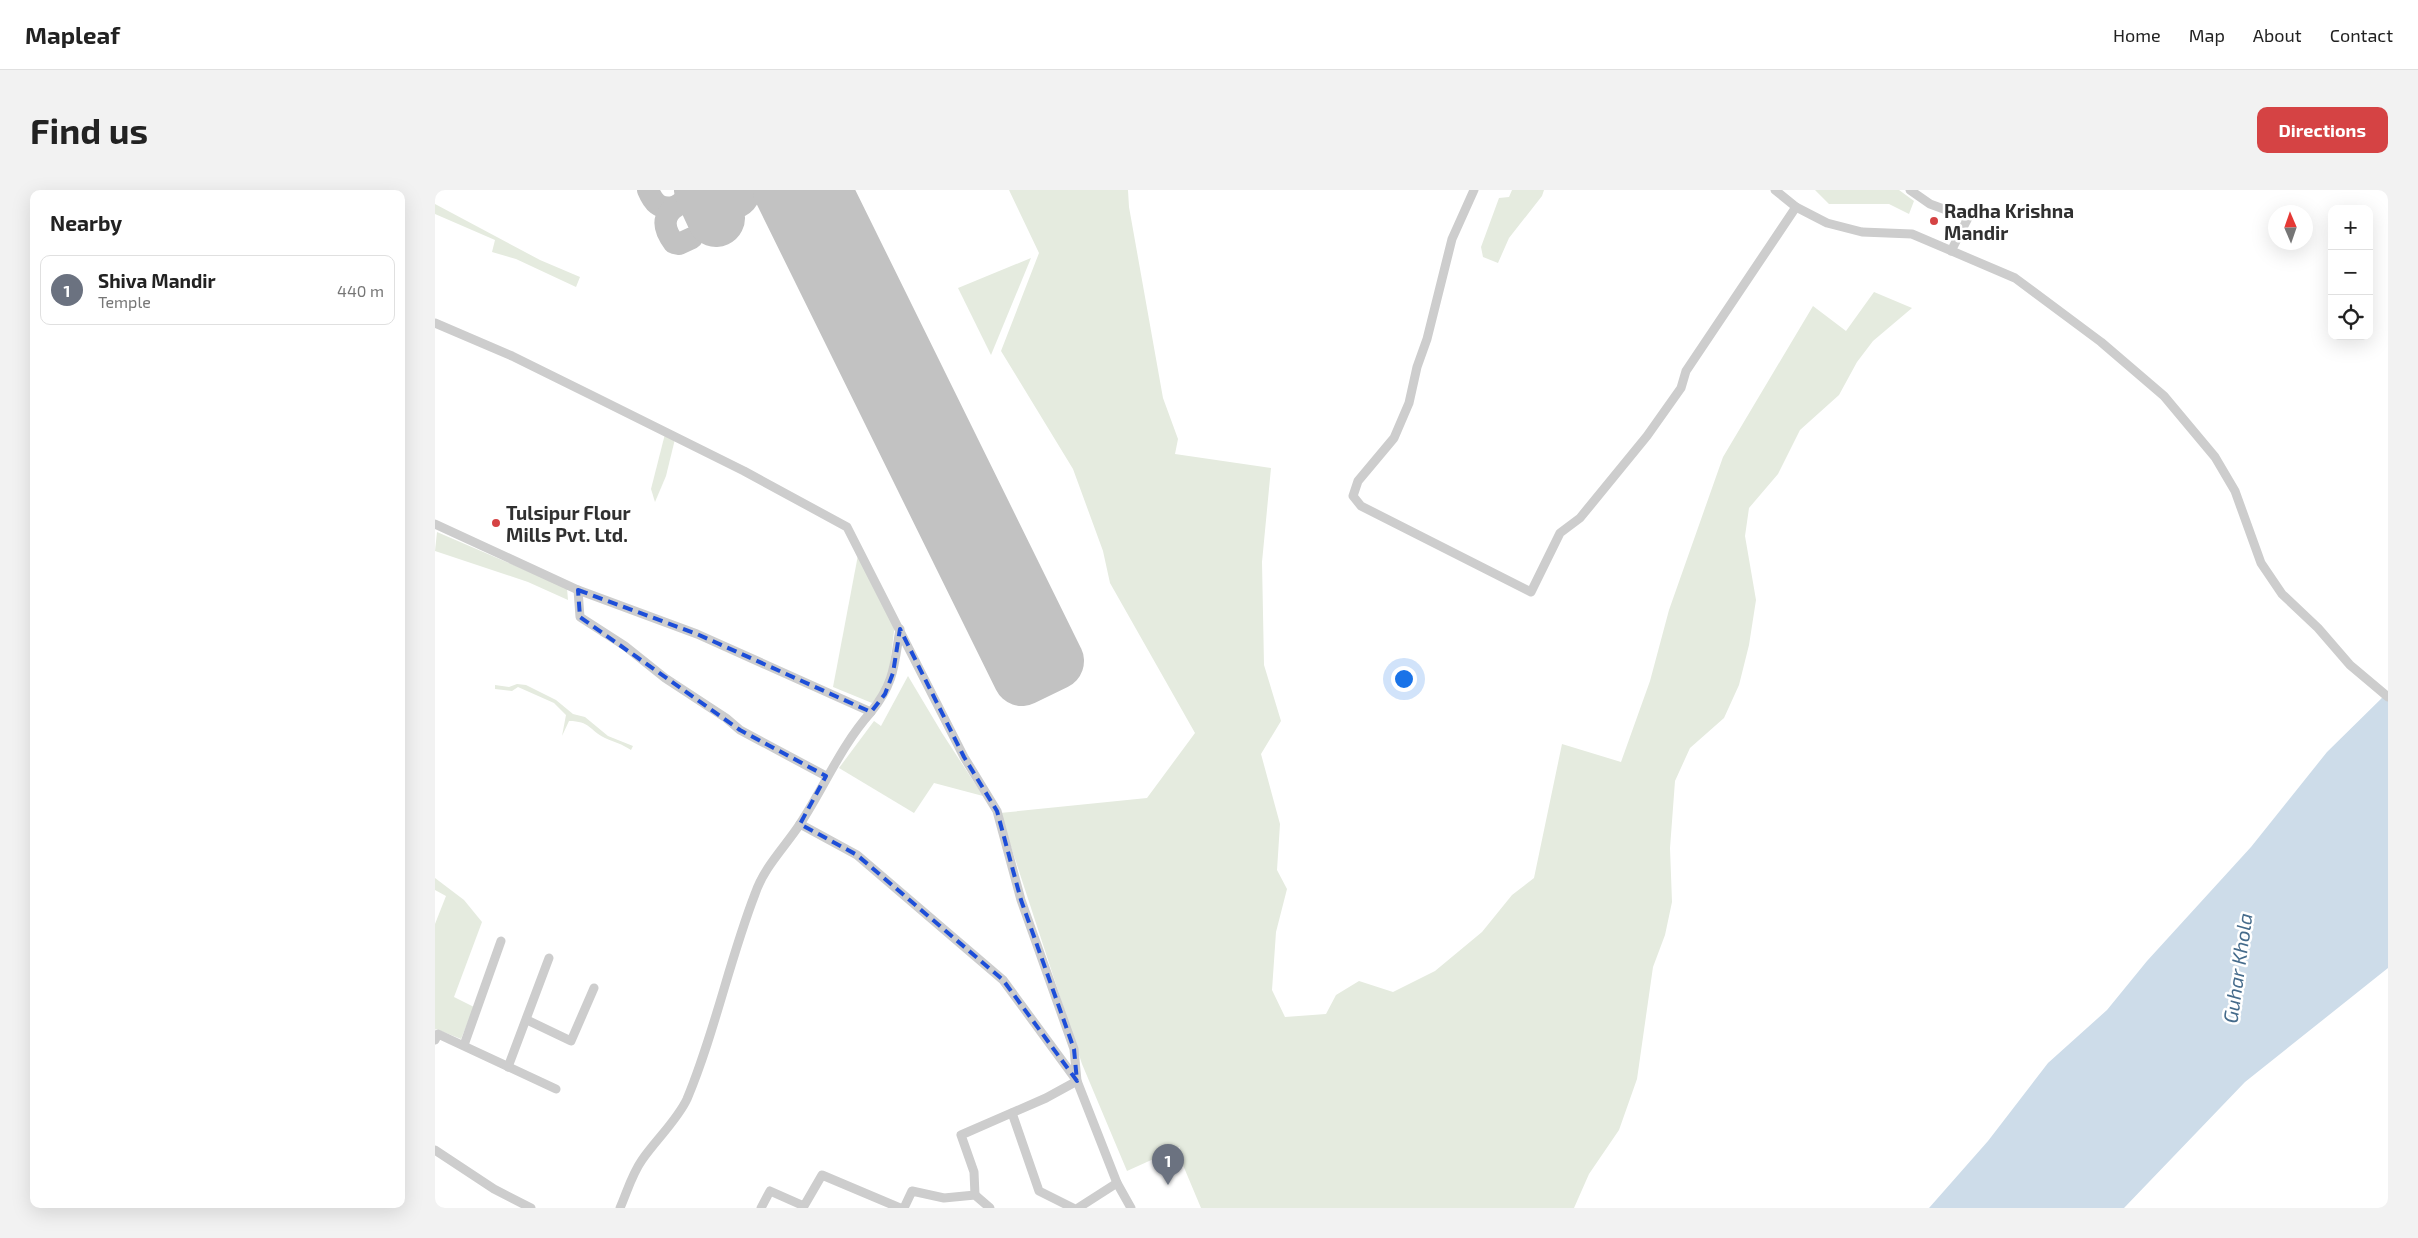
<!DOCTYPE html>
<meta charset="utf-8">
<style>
:root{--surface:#fff;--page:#f2f2f2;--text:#222;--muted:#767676;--line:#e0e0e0;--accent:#d54344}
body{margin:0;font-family:"Exo 2",sans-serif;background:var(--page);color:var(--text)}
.controls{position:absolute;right:15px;top:15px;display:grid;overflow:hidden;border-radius:10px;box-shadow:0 5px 20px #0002}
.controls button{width:45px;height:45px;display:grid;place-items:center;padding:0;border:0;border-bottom:1px solid var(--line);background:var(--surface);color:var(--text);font:25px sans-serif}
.compass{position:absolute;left:1833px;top:15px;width:45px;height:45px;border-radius:50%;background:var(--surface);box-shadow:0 5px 20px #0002;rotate:358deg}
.you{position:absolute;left:968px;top:488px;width:18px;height:18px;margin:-12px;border:4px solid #fff;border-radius:50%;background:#1a73e8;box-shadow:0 0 0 8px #1a73e833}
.badge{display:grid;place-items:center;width:32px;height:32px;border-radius:50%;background:var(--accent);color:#fff;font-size:16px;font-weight:700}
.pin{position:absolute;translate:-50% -41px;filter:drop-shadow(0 1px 2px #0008)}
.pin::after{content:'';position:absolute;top:26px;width:18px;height:15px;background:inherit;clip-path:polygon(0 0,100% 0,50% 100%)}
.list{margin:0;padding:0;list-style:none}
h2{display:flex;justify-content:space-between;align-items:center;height:65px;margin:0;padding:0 20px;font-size:21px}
h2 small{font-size:16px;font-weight:400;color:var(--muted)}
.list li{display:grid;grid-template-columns:32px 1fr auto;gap:15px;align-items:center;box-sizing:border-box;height:70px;margin:0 10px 10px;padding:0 10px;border:1px solid var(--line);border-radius:10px}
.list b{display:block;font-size:19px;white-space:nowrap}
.list p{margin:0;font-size:16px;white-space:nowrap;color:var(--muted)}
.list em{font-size:16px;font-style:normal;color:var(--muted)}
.icon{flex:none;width:28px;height:28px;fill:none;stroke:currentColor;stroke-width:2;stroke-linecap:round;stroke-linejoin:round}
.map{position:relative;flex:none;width:1953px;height:1018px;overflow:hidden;border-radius:10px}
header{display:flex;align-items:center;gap:30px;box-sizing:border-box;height:70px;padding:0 25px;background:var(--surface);border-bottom:1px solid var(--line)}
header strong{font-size:24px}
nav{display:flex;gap:28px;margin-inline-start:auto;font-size:18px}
.intro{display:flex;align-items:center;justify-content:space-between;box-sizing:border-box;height:120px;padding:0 30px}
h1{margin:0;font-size:35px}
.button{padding:12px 22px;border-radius:10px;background:var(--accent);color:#fff;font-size:18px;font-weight:700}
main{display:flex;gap:30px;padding:0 30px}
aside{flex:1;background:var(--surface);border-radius:10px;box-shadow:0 5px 20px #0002}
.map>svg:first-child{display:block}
.green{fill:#e5ebdf}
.water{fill:#cddce9}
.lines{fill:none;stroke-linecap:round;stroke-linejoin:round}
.taxiway{stroke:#c2c2c2;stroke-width:22}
.runway{stroke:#c2c2c2;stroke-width:58}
.minor{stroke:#cdcdcd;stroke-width:9}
.marked{fill:none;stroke:#1d4ed8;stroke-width:4;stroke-dasharray:10 6;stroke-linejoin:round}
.poi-dot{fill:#d54344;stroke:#fff;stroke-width:2}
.labels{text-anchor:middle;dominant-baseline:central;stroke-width:5;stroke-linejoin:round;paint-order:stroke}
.poi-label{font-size:19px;font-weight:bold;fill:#303030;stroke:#fff;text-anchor:start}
.water-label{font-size:20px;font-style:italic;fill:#456b8b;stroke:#fff}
</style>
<header>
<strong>Mapleaf</strong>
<nav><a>Home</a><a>Map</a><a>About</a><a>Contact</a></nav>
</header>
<div class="intro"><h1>Find us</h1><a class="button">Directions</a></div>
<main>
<aside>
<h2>Nearby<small></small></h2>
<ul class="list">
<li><span class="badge" style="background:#6b7280">1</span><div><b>Shiva Mandir</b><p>Temple</p></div><em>440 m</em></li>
</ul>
</aside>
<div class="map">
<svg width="1953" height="1018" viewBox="0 0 1953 1018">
<rect width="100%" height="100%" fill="#fff"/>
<g class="green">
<path d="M574,0H693L694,17L728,208L743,249L740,264L836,278L827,372L829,475L846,531L826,564L845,634L842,680L852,699L841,742L837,800L850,827L891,824L901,805L924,791L958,802L1000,781L1047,742L1077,705L1099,688L1127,554L1186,572L1215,491L1234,420L1288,267L1378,116L1411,141L1439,102L1477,118L1438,151L1422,172L1404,205L1365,240L1343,284L1314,318L1310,346L1321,410L1314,455L1304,495L1289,528L1255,558L1240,591L1235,658L1237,712L1230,745L1218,777L1202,889L1184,940L1154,984L1139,1018H766L745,968V957L692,981L647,874L565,623L712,608L760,543L675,393L668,361L638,279L566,161L604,63Z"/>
<path d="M1077,0H1109L1107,6L1074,48L1063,73L1048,67L1046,57L1064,8L1074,7Z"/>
<path d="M1380,0H1464L1479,11L1474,24L1454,14H1394Z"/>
<path d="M0,14L105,70L145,87L141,97L81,69L57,62L60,50L0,24Z"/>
<path d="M596,68L556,165L523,98Z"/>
<path d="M230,244L240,249L231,286L220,312L216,299Z"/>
<path d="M2,342L132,398L133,410L93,392L0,361Z"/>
<path d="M423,365L460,433L454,483L446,503L437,513L398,497Z"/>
<path d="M473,486L507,543L548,606L499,593L479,623L404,578L439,531L446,536Z"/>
<path d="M82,494L91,495L121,510L138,524L150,527L173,546L198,556L196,560C187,554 179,552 170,548C154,540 155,531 134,531L127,546L131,525L119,513L83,497L77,501L60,499V495L74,497Z"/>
<path d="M0,688L29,710L47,732L19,807L39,817L26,849L1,839L0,840V734L11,706L0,700Z"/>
</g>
<path class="water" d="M1953,502V778L1810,892L1689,1018H1494L1553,951L1613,873L1672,820L1712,771L1816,657L1892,562Z"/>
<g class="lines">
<g class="taxiway">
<path d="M213,0C218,12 224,20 239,17"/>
<path d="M367,0L390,45"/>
<path d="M257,48L244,54L239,53C214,20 250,12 273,0"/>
</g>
<g class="runway">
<path d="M268,0L281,28C278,13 285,6 297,0"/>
<path d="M347,0L587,487L620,471L388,0"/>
</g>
<g class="minor">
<path d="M1039,0L1017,49L992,149L982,177L974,213L959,248L923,291L918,306L926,316L1096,402L1125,343L1145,328L1212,246L1246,198L1251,181L1361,17"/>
<path d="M1340,0L1361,17L1392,33L1427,42L1477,44L1580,88L1666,152L1729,206L1780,267L1800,301L1826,373L1847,404L1883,438L1915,475L1953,507"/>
<path d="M1475,0L1495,14L1533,28L1516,61"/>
<path d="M0,133L77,166L154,204L309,281L412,337L529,567L562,621L586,710L639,859L642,891L682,993L696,1018"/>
<path d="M0,334L143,400L262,444L436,522C405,557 390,596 365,634C350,657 329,677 320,704C294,771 280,842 252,909C243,929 220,951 207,970C197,984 192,1002 185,1018"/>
<path d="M143,400L145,427L190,456L230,488L291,528L305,540L391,586"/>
<path d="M436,522C460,492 459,475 465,439"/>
<path d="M365,634L422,665L568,790L642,891L611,908L526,945L539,982L540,1005"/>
<path d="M92,830L136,851L159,798"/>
<path d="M0,850L3,844L121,899"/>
<path d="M29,855L66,751"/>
<path d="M73,877L114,768"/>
<path d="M577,923L604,1001L638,1018"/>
<path d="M0,960L59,999L96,1018"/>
<path d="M326,1018L335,1001L369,1016L387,985L465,1018"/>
<path d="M469,1018L477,1001L509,1008L540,1005L555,1018"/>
<path d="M643,1018L682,993"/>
</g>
</g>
<path class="marked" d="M143,400L262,444L436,522L450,504L458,483L465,439L529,567L562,621L586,710L639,859L642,891L568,790L422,665L365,634L391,586L305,540L145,427Z"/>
<g class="poi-dot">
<circle cx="1499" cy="31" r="5"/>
<circle cx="61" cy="333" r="5"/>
</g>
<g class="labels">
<g class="poi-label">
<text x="1509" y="20">Radha Krishna<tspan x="1509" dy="22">Mandir</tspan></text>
<text x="71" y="322">Tulsipur Flour<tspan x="71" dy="22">Mills Pvt. Ltd.</tspan></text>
</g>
<g class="water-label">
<text transform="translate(1802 778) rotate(-82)">Guhar Khola</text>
</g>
</g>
</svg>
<div class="controls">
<button>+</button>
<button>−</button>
<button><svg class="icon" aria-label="locate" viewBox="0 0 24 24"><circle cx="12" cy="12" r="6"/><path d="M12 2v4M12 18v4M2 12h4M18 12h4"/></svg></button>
</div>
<svg class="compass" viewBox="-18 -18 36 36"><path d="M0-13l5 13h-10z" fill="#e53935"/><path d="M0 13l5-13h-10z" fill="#767676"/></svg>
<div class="you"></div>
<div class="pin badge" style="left:733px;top:995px;background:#6b7280">1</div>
</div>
</main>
